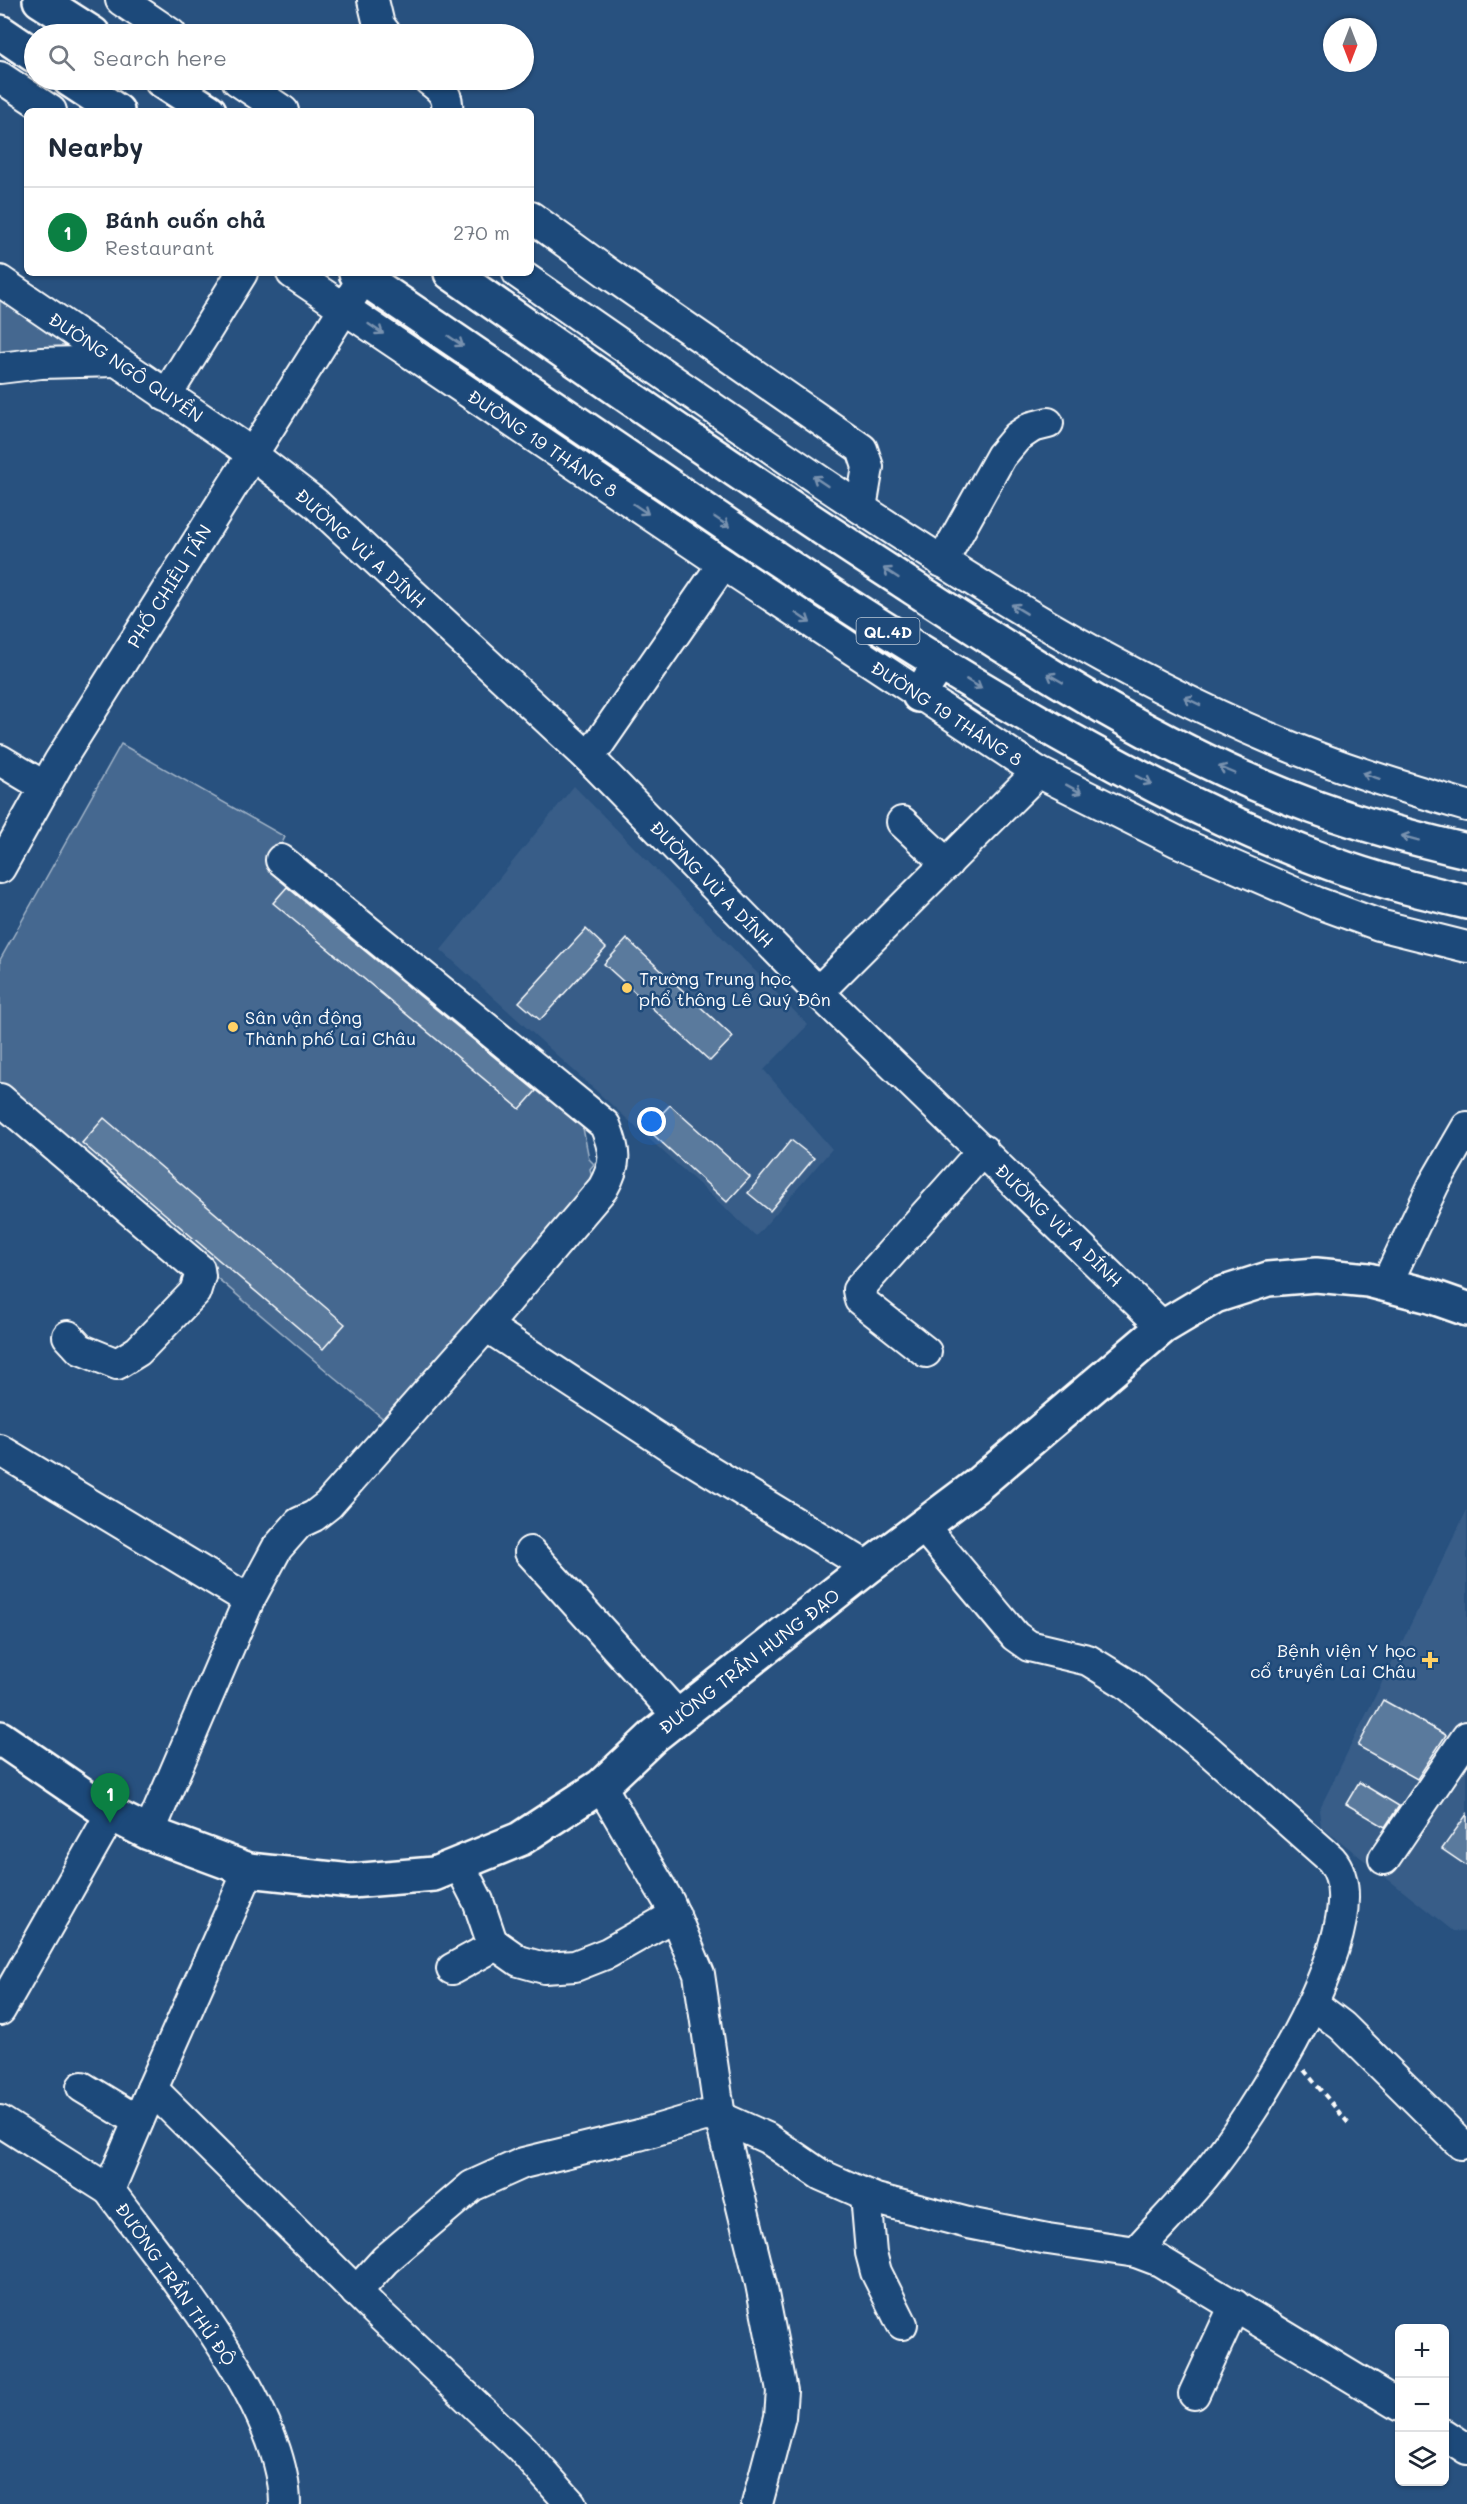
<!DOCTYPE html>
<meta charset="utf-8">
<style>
:root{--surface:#fff;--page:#f6f6f7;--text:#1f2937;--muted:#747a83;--line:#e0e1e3;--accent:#0b8043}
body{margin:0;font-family:Mali,sans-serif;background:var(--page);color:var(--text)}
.controls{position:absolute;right:18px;bottom:18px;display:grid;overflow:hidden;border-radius:9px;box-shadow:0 2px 4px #0004}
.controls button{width:54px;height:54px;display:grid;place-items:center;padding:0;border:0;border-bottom:2px solid var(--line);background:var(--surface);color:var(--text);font:30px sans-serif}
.compass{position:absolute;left:1323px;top:18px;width:54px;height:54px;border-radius:50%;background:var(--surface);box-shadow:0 2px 4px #0004;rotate:180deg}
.you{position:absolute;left:652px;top:1122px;width:21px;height:21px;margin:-15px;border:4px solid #fff;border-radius:50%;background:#1a73e8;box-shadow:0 0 0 9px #1a73e833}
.badge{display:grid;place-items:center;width:39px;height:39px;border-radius:50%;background:var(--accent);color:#fff;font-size:20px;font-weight:700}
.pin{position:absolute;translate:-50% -50px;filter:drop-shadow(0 2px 3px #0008)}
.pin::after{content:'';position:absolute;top:32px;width:21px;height:18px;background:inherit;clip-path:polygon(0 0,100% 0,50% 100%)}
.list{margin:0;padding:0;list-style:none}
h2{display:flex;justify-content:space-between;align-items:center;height:78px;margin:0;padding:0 24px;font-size:26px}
h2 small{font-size:20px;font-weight:400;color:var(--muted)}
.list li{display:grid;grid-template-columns:39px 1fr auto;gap:18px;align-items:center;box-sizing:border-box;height:90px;padding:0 24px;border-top:2px solid var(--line)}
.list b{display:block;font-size:22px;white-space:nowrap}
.list p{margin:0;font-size:20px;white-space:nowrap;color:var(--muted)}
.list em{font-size:20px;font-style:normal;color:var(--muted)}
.icon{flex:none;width:33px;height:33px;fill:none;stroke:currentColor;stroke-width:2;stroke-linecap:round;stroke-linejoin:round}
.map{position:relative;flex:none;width:1467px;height:2504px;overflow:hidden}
.search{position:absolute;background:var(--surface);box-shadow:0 2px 4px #0004;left:24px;top:24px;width:510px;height:66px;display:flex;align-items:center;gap:15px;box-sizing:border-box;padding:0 21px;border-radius:33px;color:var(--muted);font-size:22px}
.panel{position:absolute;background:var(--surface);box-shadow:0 2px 4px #0004;left:24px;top:108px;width:510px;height:168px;border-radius:9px}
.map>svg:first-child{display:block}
.built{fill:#375d88}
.green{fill:#446890;stroke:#a2b4c8;stroke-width:1.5}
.building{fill:#5a7a9d;stroke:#fff;stroke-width:1.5}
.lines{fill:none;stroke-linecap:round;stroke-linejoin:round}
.minor-casing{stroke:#fff;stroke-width:34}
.major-casing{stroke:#fff;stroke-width:38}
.highway-casing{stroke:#fff;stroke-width:38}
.path{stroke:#fff;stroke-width:4;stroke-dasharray:6 4.5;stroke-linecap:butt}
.minor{stroke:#1f4a7a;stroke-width:30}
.major{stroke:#1f4a7a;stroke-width:33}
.highway{stroke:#1f4a7a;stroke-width:33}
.oneway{stroke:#7992af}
.poi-dot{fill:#ffd166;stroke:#1f4a7a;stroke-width:2}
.labels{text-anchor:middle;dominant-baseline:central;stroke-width:5;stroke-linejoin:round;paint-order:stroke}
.shield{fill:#1f4a7a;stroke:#bcc9d7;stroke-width:1.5}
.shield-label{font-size:16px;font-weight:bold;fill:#fff}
.street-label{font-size:18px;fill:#fff;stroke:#1f4a7a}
.poi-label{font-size:18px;fill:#fff;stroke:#1f4a7a;text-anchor:start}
</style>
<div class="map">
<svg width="1467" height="2504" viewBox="0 0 1467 2504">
<rect width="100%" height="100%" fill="#28517f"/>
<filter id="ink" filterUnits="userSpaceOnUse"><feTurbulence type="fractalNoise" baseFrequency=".0167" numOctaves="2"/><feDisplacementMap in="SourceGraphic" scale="12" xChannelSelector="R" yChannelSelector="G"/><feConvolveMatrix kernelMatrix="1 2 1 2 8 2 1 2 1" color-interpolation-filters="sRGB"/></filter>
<g filter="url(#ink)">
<g class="built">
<path d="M574,786L808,1025L764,1070L832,1149L756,1236L441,950Z"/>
<path d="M1467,1510V1932L1453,1931L1321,1826L1319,1810Z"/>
</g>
<g class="green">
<path d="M0,295L64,342L65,348L0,360Z"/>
<path d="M121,744L285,837L273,861L583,1128L589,1159L594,1164L590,1169L592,1178L387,1422L0,1094V960Z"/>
</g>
<g class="building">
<path d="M287,887L536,1091L520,1109L273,903Z"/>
<path d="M586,929L606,948L540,1020L519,1002Z"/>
<path d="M627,939L733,1037L710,1061L604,964Z"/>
<path d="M670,1105L750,1177L727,1202L647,1129Z"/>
<path d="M104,1118L345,1324L323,1349L82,1143Z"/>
<path d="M791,1140L814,1158L770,1211L748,1193Z"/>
<path d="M1383,1700L1446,1735L1417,1779L1358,1746Z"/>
<path d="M1359,1782L1399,1806L1385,1827L1346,1804Z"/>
<path d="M1467,1814V1866L1442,1849Z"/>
</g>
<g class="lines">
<g class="minor-casing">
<g id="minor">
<path d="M121,0L171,34"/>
<path d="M373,0L379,25L386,34"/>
<path d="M0,77L51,111"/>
<path d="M237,80L283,111"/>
<path d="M429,80C441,89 449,95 447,111"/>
<path d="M531,217L608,273L862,449L868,467L861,508"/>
<path d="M292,273L723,564L1038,772L1178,842L1316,902L1379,925L1467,947"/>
<path d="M518,273C620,344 722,415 826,485C969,581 1115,673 1274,740C1337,767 1402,787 1467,806"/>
<path d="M0,281L237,443L315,503L589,758L818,992L1163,1327"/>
<path d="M0,368L41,363L116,361"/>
<path d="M166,396L242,273"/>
<path d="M942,562L1001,456L1017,437L1032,427L1048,423"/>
<path d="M589,758L723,564"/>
<path d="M0,760L45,787"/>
<path d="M902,822L947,864"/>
<path d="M0,868L59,762L355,291"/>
<path d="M818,992L1038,772"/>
<path d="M0,1099L199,1269L200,1276L195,1292L138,1351L117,1364L80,1349L68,1336"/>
<path d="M1386,1285L1434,1184L1467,1127"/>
<path d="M486,1326L679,1452L868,1567"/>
<path d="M926,1352L860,1300L858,1290L983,1150"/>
<path d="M0,1450L249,1600"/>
<path d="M923,1526L1015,1636L1029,1646L1088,1660L1127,1684L1208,1750L1331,1859C1384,1919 1248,2123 1206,2174C1184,2201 1159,2226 1136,2252"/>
<path d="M530,1552L679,1717"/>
<path d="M601,1786L669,1902L699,1974L720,2117L761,2284L782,2391L780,2417L757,2504"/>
<path d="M149,1833L249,1600L277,1548L299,1523L314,1516L328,1505L486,1326L603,1188C617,1163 616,1152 605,1125L281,860"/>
<path d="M1384,1859L1467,1737"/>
<path d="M459,1864L478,1901L492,1942L519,1961L544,1968L575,1966L608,1953L675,1915"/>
<path d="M249,1870L152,2089L109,2190C167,2269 284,2405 285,2504"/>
<path d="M452,1969L496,1945"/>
<path d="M1313,2004L1342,2026L1461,2144"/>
<path d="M0,2010L111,1814"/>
<path d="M82,2087L138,2121"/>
<path d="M152,2089L377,2312L521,2448L571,2504"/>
<path d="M0,2121L109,2190"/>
<path d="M866,2195L871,2253L876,2272L902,2324"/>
<path d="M356,2292L385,2260L472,2186L523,2163L639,2135L704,2116L720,2117L767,2138L821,2175L876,2199L968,2223L1048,2239L1136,2252L1160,2261L1400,2406"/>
<path d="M1194,2394L1235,2305"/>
<path d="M1444,2434L1467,2449"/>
</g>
</g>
<g class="major-casing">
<path id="major" d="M0,1738L111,1814L149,1833L249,1870L351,1881L434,1874L520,1839L601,1786L655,1735L868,1567L976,1486L1163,1327L1215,1296L1268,1279L1316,1275L1368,1280L1430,1296L1467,1309"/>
</g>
<g class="highway-casing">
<g id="highway">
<path d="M40,0L93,34"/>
<path d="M0,32L34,55"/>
<path d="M70,80L117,111"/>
<path d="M161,80L209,111"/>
<path d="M356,273C479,356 601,440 724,523C813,584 903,642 996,697C1103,760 1213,820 1330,863C1375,880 1421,891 1467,902"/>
<path d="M451,273C600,377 748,481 900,579C1032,665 1165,753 1314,807C1364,825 1415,839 1467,851"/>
<path d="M919,695L940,663"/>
</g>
</g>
<path class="path" d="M1304,2070L1349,2124"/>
<use href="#minor" class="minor"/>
<use href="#major" class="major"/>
<use href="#highway" class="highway"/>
</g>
<defs><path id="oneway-shaft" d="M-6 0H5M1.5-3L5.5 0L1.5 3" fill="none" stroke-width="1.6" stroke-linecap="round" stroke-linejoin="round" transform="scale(1.5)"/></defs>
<g class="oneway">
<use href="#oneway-shaft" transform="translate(376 329) rotate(34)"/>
<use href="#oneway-shaft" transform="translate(456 341) rotate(34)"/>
<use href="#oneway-shaft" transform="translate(820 481) rotate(-146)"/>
<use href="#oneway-shaft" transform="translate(641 509) rotate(34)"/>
<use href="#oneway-shaft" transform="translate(722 522) rotate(34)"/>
<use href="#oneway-shaft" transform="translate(891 573) rotate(-147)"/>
<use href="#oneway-shaft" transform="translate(1019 609) rotate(-149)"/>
<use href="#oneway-shaft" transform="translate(803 618) rotate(34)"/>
<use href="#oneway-shaft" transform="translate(1055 678) rotate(-150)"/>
<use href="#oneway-shaft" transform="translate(974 684) rotate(31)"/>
<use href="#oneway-shaft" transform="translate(1192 701) rotate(-154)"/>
<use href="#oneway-shaft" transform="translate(1227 770) rotate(-157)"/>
<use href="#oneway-shaft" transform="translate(1371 776) rotate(-161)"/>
<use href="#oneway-shaft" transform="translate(1144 780) rotate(27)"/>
<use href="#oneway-shaft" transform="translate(1074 789) rotate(29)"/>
<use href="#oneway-shaft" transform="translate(1410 838) rotate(-165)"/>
</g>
</g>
<g class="poi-dot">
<circle cx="627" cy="988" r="6"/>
<circle cx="233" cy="1027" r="6"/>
<path d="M1427 1651h6v6h6v6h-6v6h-6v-6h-6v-6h6z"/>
</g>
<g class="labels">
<rect class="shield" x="856.5" y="618" width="63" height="26" rx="4.5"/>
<g class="shield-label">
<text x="888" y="631">QL.4D</text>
</g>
<g class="street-label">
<text transform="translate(126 367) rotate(34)">ĐƯỜNG NGÔ QUYỀN</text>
<text transform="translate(543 443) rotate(34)">ĐƯỜNG 19 THÁNG 8</text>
<text transform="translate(361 548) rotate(42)">ĐƯỜNG VỪ A DÍNH</text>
<text transform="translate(169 586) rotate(-58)">PHỐ CHIÊU TẤN</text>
<text transform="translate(947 713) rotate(33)">ĐƯỜNG 19 THÁNG 8</text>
<text transform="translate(712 884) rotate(46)">ĐƯỜNG VỪ A DÍNH</text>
<text transform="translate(1059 1225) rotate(44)">ĐƯỜNG VỪ A DÍNH</text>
<text transform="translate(749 1661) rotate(-38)">ĐƯỜNG TRẦN HƯNG ĐẠO</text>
<text transform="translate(176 2284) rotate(55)">ĐƯỜNG TRẦN THỦ ĐỘ</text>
</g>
<g class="poi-label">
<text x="639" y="978">Trường Trung học<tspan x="639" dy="21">phổ thông Lê Quý Đôn</tspan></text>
<text x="245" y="1017">Sân vận động<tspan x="245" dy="21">Thành phố Lai Châu</tspan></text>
<text x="1416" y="1650" text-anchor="end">Bệnh viện Y học<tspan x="1416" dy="21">cổ truyền Lai Châu</tspan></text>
</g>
</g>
</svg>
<div class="controls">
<button>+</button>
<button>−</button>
<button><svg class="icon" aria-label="layers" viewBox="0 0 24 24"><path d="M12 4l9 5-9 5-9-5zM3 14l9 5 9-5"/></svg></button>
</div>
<svg class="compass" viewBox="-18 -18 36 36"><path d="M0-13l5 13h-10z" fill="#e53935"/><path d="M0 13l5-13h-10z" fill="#747a83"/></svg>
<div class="you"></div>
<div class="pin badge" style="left:110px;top:1823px">1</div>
<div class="search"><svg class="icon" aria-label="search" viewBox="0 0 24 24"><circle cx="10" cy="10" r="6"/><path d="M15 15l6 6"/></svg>Search here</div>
<section class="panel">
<h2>Nearby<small></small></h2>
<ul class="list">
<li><span class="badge">1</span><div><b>Bánh cuốn chả</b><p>Restaurant</p></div><em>270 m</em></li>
</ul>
</section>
</div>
